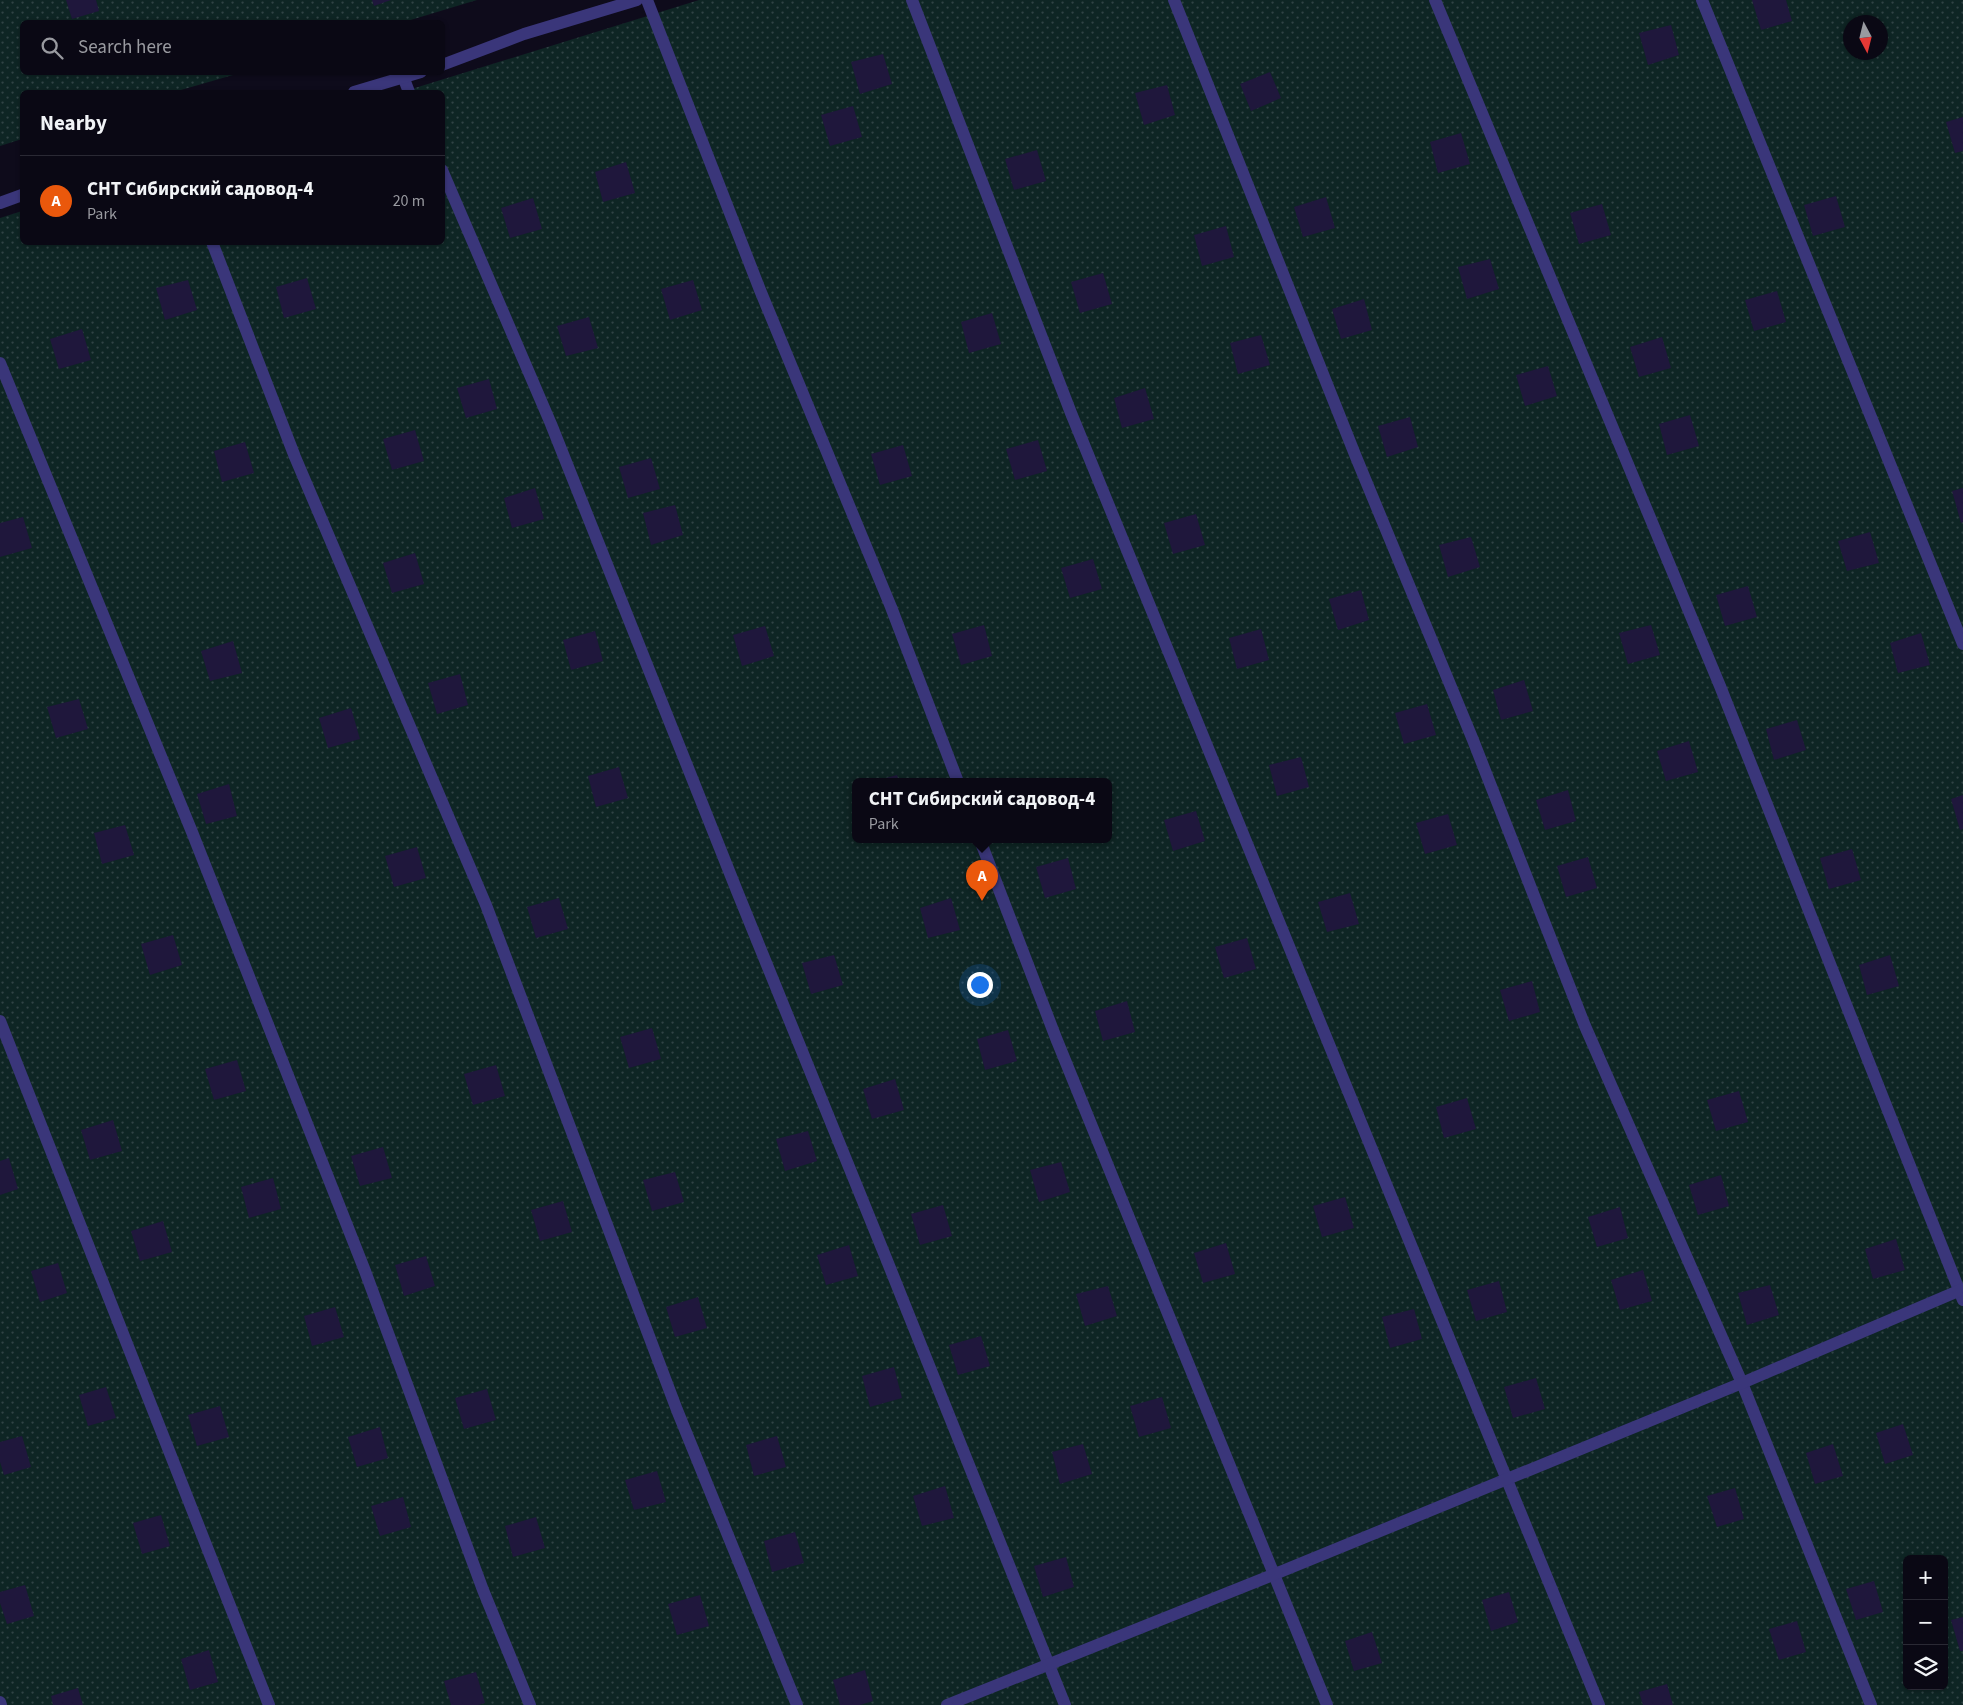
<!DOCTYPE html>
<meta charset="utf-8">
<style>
:root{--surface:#0a0814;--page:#13111d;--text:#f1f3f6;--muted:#999aa0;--line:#2a2934;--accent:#ea580c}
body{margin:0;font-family:"Source Sans 3",sans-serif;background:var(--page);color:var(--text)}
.controls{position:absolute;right:15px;bottom:15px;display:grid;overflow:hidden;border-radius:8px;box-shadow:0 1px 4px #0004}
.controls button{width:45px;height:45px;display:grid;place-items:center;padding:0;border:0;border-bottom:1px solid var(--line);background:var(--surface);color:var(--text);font:25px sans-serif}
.compass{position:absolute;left:1843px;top:15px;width:45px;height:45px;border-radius:50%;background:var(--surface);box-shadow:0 1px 4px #0004;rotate:173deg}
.you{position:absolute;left:979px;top:984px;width:18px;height:18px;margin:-12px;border:4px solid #fff;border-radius:50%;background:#1a73e8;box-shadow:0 0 0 8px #1a73e833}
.badge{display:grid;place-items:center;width:32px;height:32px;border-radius:50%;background:var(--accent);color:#fff;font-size:16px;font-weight:700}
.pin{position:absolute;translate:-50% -41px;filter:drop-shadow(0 1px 2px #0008)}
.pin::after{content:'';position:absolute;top:26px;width:18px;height:15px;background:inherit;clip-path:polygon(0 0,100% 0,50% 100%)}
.popup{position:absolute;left:852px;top:778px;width:260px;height:65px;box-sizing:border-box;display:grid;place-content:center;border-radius:8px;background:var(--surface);filter:drop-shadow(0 1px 4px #0005);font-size:16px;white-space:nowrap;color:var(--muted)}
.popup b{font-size:19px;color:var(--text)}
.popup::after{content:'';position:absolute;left:50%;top:100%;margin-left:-10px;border:10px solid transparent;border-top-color:var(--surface)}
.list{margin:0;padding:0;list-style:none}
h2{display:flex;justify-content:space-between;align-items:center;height:65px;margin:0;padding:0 20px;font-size:21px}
h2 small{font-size:16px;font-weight:400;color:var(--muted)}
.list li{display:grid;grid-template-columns:32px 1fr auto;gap:15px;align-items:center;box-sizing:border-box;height:90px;padding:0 20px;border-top:1px solid var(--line)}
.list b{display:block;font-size:19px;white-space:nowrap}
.list p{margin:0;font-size:16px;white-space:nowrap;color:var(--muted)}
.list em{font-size:16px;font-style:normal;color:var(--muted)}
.icon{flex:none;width:28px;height:28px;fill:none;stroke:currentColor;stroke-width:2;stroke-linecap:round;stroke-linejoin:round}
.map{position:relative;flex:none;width:1963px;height:1705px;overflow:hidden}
.search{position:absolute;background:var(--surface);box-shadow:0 1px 4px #0004;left:20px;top:20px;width:425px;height:55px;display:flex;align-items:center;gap:12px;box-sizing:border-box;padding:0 18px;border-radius:8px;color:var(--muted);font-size:19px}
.panel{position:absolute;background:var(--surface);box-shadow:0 1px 4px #0004;left:20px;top:90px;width:425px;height:155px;border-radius:8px}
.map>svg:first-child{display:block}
.grass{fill:url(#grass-dots);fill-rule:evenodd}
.building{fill:#1f173c}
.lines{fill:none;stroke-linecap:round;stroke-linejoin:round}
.minor{stroke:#3a367a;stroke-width:12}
</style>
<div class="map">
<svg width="1963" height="1705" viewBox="0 0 1963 1705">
<defs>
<pattern id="grass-dots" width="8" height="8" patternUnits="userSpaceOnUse" patternTransform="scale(1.25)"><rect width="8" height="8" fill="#0e2524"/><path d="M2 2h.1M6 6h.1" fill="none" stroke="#304345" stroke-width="1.8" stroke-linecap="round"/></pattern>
</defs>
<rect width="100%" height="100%" fill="#0e0b1b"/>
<g class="grass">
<path d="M0,0H477L404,22H22V72L240,73L174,92H22V139L0,146Z"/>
<path d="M699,0H1963V1705H0V218L22,211V242H442V92H402ZM1850,22H1880V52H1850ZM856,782H1108V840H856ZM1907,1559H1944V1686H1907Z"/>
</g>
<g class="building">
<path d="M66,0H96L99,11L72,19Z"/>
<path d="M372,0H391L374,6Z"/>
<path d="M1752,0H1786L1792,21L1761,30Z"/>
<path d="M1671,25L1679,55L1648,65L1639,33Z"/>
<path d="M883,54L892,84L860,94L851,62Z"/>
<path d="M1270,72L1281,98L1251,111L1240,84Z"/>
<path d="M1167,85L1175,115L1144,125L1135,93Z"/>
<path d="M853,106L862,137L830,146L821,115Z"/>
<path d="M1963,117V151L1955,153L1946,122Z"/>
<path d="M1461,133L1470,164L1438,173L1430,142Z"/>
<path d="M1037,150L1046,181L1014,190L1005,159Z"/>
<path d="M626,162L635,193L603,202L595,172Z"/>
<path d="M1836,196L1845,227L1813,236L1804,205Z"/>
<path d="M1326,197L1335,228L1303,237L1294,207Z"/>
<path d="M533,198L542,229L510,238L501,208Z"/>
<path d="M1602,204L1611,235L1579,244L1570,213Z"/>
<path d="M1226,226L1234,257L1202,266L1194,235Z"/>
<path d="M1490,259L1499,289L1467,299L1458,267Z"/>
<path d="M1103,273L1112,304L1080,313L1071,282Z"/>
<path d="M307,278L316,309L284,318L276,287Z"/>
<path d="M188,280L197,310L165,320L156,288Z"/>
<path d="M693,280L702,310L670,320L661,289Z"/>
<path d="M1777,291L1786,322L1754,331L1745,300Z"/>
<path d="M1364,299L1372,330L1341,339L1332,309Z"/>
<path d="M992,313L1001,344L969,353L961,322Z"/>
<path d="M589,317L598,348L566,356L557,326Z"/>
<path d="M82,329L91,360L59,369L50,339Z"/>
<path d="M1261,335L1270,365L1238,374L1230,343Z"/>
<path d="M1662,337L1671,368L1639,377L1630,347Z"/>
<path d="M1548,366L1557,396L1525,406L1516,375Z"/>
<path d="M489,379L497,409L466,418L457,388Z"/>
<path d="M1145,388L1154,419L1122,428L1114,398Z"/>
<path d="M1690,415L1699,446L1667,455L1659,424Z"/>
<path d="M1410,417L1418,447L1387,457L1378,426Z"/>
<path d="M415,430L424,461L392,470L383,439Z"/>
<path d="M1038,440L1047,471L1015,480L1006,449Z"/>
<path d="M245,442L254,473L222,482L214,451Z"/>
<path d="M903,445L912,476L880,485L871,454Z"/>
<path d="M651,458L660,489L628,498L619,467Z"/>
<path d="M535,488L544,519L512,528L504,498Z"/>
<path d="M1963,488V522L1961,523L1952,491Z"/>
<path d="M675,505L683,535L651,545L643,513Z"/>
<path d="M1196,514L1205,545L1173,554L1164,523Z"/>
<path d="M23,517L32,548L0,557V523Z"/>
<path d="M1870,532L1879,563L1847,571L1838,541Z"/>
<path d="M1471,537L1480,567L1448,577L1439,545Z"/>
<path d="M415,553L424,584L392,593L383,563Z"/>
<path d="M1093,559L1102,589L1070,598L1061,568Z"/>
<path d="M1748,586L1757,617L1725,626L1716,595Z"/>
<path d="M1361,590L1369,620L1338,630L1329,599Z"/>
<path d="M984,625L992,656L961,665L952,634Z"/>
<path d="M1651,625L1660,655L1628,664L1619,633Z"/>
<path d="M765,626L774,656L742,666L733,635Z"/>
<path d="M1261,629L1269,660L1237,669L1229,638Z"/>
<path d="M595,631L603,661L571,670L563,640Z"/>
<path d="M1921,633L1930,665L1898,673L1890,643Z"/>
<path d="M233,641L242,673L210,681L201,651Z"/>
<path d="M460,674L468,705L437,714L428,683Z"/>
<path d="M1524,680L1533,711L1501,720L1493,690Z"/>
<path d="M79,699L88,729L56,738L47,707Z"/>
<path d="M1427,704L1436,735L1404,744L1395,713Z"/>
<path d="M351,708L360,739L328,748L319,718Z"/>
<path d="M1797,720L1806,750L1774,760L1766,729Z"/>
<path d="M1689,741L1698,772L1666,781L1657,751Z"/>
<path d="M1301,757L1309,787L1277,796L1269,765Z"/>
<path d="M619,767L628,798L596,807L588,776Z"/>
<path d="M897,775L899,782H871Z"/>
<path d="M229,784L237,816L206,824L197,794Z"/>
<path d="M1568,790L1576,821L1545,830L1536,800Z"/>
<path d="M1963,795V829L1960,830L1951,799Z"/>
<path d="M1196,811L1205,841L1173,851L1164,820Z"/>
<path d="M1448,814L1457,845L1425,854L1416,823Z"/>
<path d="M125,825L134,855L102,864L94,833Z"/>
<path d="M417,847L426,878L394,887L385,856Z"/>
<path d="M1852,849L1861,880L1829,889L1820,858Z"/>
<path d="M1588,857L1597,888L1566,897L1557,866Z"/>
<path d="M1068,858L1076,889L1045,898L1036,867Z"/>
<path d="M1350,893L1359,924L1327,932L1318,902Z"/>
<path d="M559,898L568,929L536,938L527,907Z"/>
<path d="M951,898L960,930L928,938L920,908Z"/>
<path d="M173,935L182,965L150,975L141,944Z"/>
<path d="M1247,938L1256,969L1224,978L1215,947Z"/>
<path d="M834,955L843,985L811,994L802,963Z"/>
<path d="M1890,955L1899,986L1867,995L1859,965Z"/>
<path d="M1532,981L1540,1012L1509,1021L1500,990Z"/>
<path d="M1127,1001L1135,1032L1103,1041L1095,1011Z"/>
<path d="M652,1028L661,1059L629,1068L620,1037Z"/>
<path d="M1008,1030L1017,1061L985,1070L977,1039Z"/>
<path d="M237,1060L246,1091L214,1100L205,1069Z"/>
<path d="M496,1065L505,1096L473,1105L464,1074Z"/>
<path d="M895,1079L904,1110L872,1119L863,1089Z"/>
<path d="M1739,1091L1748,1122L1716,1131L1707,1100Z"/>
<path d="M1467,1098L1476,1129L1444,1138L1436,1107Z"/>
<path d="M113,1120L122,1151L90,1160L81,1130Z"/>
<path d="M808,1131L817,1161L785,1171L776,1139Z"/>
<path d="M383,1147L392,1178L360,1186L351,1156Z"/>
<path d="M9,1158L18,1189L0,1195V1161Z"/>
<path d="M1061,1162L1070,1192L1039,1202L1030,1170Z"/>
<path d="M675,1172L684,1202L652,1211L643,1180Z"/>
<path d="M1721,1175L1729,1206L1698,1215L1689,1185Z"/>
<path d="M273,1178L281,1209L249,1218L241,1187Z"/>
<path d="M1345,1197L1354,1228L1322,1237L1313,1206Z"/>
<path d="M563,1201L572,1232L540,1241L531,1210Z"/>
<path d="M943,1205L952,1236L920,1245L911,1214Z"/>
<path d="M1620,1207L1628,1238L1597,1247L1588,1217Z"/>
<path d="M163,1221L172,1252L140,1261L131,1231Z"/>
<path d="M1896,1239L1905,1270L1873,1279L1865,1249Z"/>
<path d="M1226,1243L1235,1274L1203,1283L1194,1253Z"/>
<path d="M849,1245L858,1276L826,1285L817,1255Z"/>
<path d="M426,1256L435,1286L404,1296L395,1265Z"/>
<path d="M58,1263L67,1293L40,1302L31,1271Z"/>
<path d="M1643,1270L1652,1301L1620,1310L1611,1280Z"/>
<path d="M1499,1281L1507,1312L1476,1321L1467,1290Z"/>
<path d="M1770,1285L1779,1315L1747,1325L1738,1293Z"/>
<path d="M1108,1286L1117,1316L1085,1326L1076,1294Z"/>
<path d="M698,1297L707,1328L675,1337L666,1307Z"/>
<path d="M335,1307L344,1337L312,1346L304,1316Z"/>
<path d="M1414,1309L1422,1339L1390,1348L1382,1317Z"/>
<path d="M981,1336L990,1366L958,1375L949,1345Z"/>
<path d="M894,1367L902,1398L870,1407L862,1376Z"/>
<path d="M1536,1378L1545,1409L1513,1418L1504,1387Z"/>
<path d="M106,1387L116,1418L88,1426L79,1395Z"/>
<path d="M487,1389L496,1420L464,1429L455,1398Z"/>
<path d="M1162,1397L1171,1428L1139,1437L1130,1406Z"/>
<path d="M220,1406L229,1437L197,1446L188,1415Z"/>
<path d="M1903,1424L1913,1455L1885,1464L1876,1433Z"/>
<path d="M380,1427L388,1458L357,1467L348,1437Z"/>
<path d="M22,1436L31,1467L4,1475L0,1462V1442Z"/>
<path d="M777,1436L786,1467L754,1476L746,1445Z"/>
<path d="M1083,1444L1092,1474L1060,1484L1052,1452Z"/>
<path d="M1833,1444L1843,1476L1815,1484L1806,1453Z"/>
<path d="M657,1471L666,1502L634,1510L625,1480Z"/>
<path d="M945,1486L954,1518L922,1526L913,1496Z"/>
<path d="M1735,1488L1744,1519L1717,1527L1707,1496Z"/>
<path d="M403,1497L411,1527L380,1536L371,1506Z"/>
<path d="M161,1515L170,1546L142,1554L133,1523Z"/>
<path d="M536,1517L545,1548L513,1557L505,1526Z"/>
<path d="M795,1532L804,1563L772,1572L764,1541Z"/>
<path d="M1066,1557L1074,1587L1043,1597L1034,1566Z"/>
<path d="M1874,1581L1883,1612L1856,1620L1846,1589Z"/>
<path d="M25,1585L34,1616L7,1624L0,1603V1592Z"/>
<path d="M1509,1592L1518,1622L1491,1631L1482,1600Z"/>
<path d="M700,1595L709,1626L677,1635L668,1604Z"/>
<path d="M1963,1617V1651H1960L1951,1620Z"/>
<path d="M1797,1621L1806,1652L1779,1660L1769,1629Z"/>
<path d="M1372,1632L1382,1663L1354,1671L1345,1641Z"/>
<path d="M209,1650L218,1682L190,1690L181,1659Z"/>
<path d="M865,1670L873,1701L860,1705H840L833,1680Z"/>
<path d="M476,1672L485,1703L478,1705H451L444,1681Z"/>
<path d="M1667,1684L1673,1705H1643L1639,1692Z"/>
<path d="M78,1688L83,1705H53L51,1696Z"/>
</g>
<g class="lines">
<g class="minor">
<path d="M647,0L760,290L891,607L958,782"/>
<path d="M912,0L1071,413L1599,1705"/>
<path d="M1174,0L1356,457L1473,740L1585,1026L1742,1383L1871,1705"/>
<path d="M1435,0L1720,686L1963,1300"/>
<path d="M1702,0L1963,644"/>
<path d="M442,65L524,34L637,0"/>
<path d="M404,79L409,92"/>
<path d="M354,92L421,72"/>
<path d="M442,170L551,424L737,891L886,1258L1065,1705"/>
<path d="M0,203L22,195"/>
<path d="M212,242L295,457L486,905L677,1410L797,1705"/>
<path d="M0,363L192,832L365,1271L483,1590L530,1705"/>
<path d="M980,840L1056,1038L1327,1705"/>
<path d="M0,1021L269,1705"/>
<path d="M0,1702L1,1705"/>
<path d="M947,1705L1275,1574L1742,1383L1963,1289"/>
</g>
</g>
</svg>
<div class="controls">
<button>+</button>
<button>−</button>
<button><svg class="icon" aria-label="layers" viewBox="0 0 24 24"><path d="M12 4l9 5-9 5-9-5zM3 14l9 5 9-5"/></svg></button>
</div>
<svg class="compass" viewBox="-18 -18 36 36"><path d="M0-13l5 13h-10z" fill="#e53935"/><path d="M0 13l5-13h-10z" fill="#999aa0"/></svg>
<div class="you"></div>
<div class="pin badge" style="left:982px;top:901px">A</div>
<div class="popup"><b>СНТ Сибирский садовод-4</b>Park</div>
<div class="search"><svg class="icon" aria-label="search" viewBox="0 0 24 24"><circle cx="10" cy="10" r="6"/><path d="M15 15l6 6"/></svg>Search here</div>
<section class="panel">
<h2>Nearby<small></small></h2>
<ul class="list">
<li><span class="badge">A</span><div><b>СНТ Сибирский садовод-4</b><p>Park</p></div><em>20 m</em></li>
</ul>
</section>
</div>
